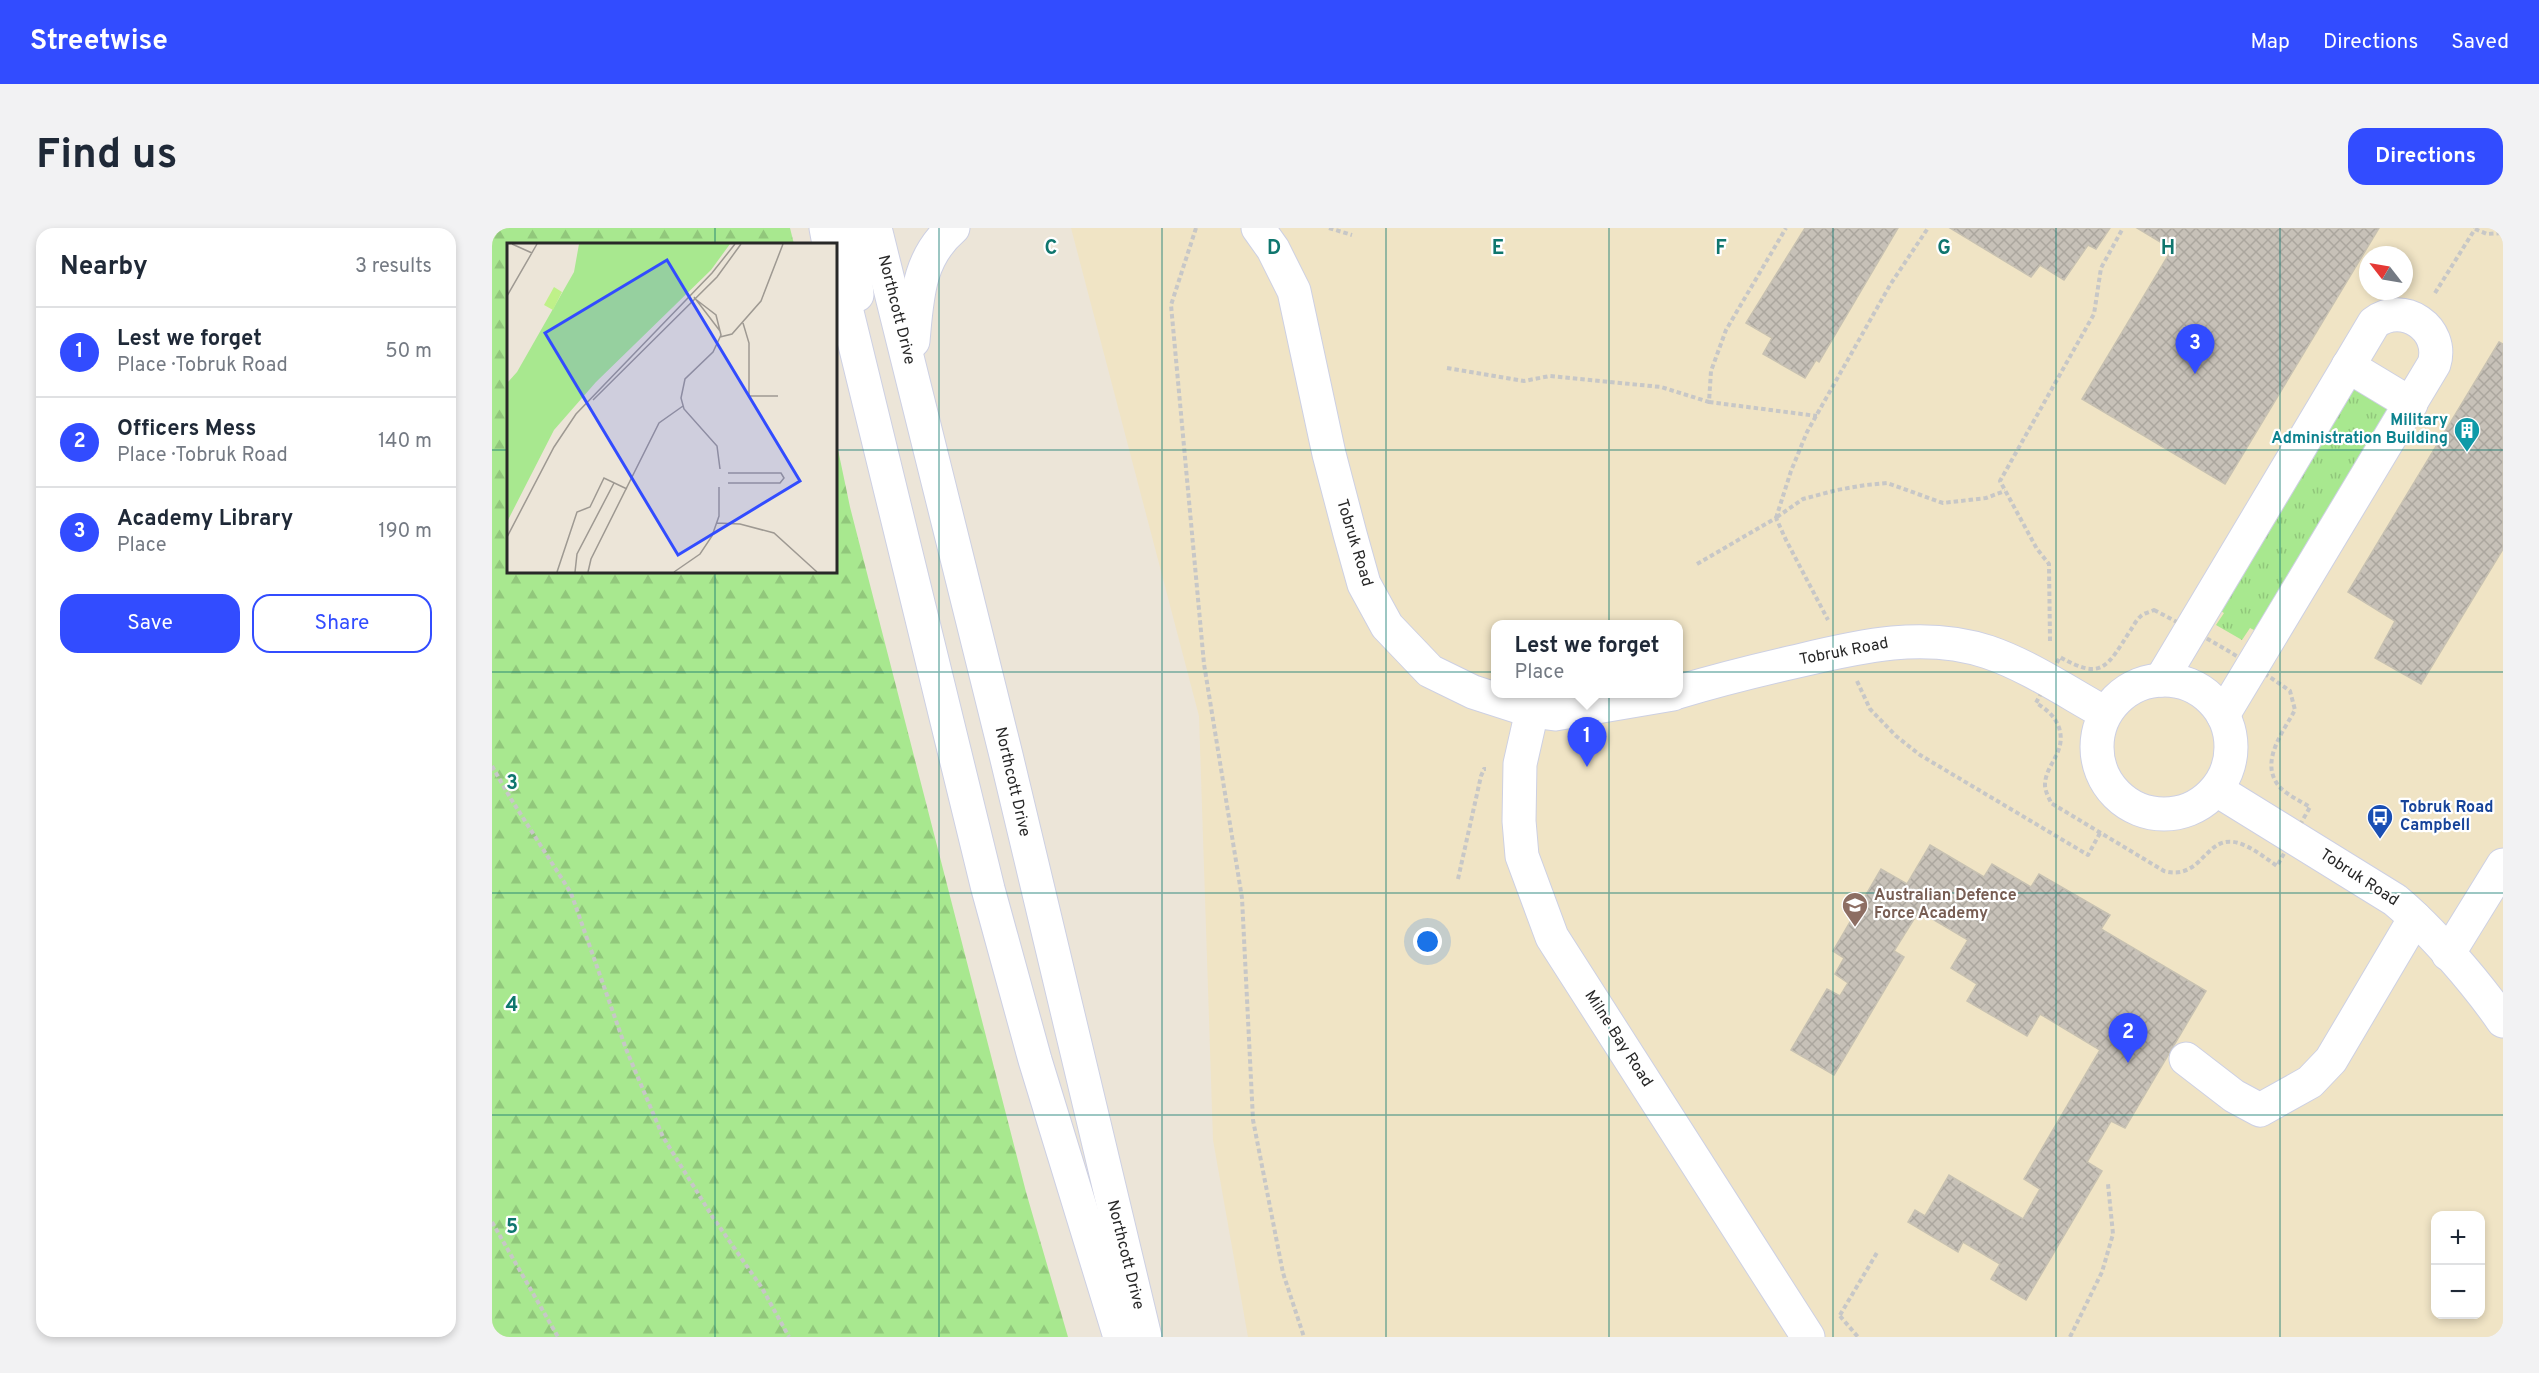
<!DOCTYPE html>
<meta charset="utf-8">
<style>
:root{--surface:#fff;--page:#f2f2f3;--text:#1f2937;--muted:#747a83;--line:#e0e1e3;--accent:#324cff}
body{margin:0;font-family:Overpass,sans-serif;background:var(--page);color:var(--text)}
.controls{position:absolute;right:18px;bottom:18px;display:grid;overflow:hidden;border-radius:12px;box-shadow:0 3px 9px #0003}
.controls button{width:54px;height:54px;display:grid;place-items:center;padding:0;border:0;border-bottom:2px solid var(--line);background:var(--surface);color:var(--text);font:30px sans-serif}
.compass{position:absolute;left:1867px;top:18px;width:54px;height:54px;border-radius:50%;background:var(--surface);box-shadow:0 3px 9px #0003;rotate:301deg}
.you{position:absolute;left:936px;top:714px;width:21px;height:21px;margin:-15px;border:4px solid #fff;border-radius:50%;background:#1a73e8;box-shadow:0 0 0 9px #1a73e833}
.badge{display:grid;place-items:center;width:39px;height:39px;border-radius:50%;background:var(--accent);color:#fff;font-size:20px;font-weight:700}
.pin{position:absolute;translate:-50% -50px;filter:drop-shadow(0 2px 3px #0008)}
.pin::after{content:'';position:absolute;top:32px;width:21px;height:18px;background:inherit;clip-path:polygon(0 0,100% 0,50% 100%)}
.popup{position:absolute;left:999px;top:392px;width:192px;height:78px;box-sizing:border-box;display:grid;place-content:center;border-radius:12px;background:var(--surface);filter:drop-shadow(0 2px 4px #0005);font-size:20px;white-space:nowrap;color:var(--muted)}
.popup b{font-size:22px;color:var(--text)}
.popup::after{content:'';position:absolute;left:50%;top:100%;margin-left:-12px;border:12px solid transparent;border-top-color:var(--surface)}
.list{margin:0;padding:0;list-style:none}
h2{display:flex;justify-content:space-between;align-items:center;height:78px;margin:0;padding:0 24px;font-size:26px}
h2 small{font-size:20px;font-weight:400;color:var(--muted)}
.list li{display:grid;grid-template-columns:39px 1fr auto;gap:18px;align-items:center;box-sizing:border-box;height:90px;padding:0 24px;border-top:2px solid var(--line)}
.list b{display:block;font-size:22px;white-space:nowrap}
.list p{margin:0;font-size:20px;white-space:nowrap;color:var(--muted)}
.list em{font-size:20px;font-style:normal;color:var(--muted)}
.actions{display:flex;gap:12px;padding:18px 24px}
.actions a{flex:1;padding:14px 0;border:2px solid var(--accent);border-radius:18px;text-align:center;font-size:21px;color:var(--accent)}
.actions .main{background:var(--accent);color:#fff}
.map{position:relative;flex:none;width:2011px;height:1109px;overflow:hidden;border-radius:18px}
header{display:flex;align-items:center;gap:36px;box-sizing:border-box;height:84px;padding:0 30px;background:var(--accent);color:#fff}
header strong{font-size:28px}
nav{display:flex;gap:33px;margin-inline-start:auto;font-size:21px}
.intro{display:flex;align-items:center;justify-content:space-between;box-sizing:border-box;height:144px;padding:0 36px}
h1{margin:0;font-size:42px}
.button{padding:15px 27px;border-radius:18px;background:var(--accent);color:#fff;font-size:21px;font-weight:700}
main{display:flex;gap:36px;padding:0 36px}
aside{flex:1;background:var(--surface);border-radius:18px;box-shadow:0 3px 9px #0003}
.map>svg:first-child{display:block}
.education{fill:#f0e4c5;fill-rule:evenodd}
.grass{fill:url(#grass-tufts)}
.forest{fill:url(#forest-firs)}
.building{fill:url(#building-cross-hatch);stroke:#c7c1b2;stroke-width:1.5}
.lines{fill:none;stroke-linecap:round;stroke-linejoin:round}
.minor-casing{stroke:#cdd0e3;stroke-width:35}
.path{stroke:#c7c7c7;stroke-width:4;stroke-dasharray:4.5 3;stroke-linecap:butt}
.minor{stroke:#fff;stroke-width:33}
.grid{fill:none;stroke:#0f766e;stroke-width:1.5;stroke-opacity:0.55}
.labels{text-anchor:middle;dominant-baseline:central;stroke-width:4.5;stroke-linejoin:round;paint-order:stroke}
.street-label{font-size:16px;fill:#282828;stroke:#fff}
.culture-label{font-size:16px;font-weight:bold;fill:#0d838f;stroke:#fff;text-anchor:end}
.transit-label{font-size:16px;font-weight:bold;fill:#164399;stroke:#fff;text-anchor:start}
.education-label{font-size:16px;font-weight:bold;fill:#785e54;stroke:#fff;text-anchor:start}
.inset-road{fill:none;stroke:#9e9992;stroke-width:1.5}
.view{fill:#324cff;fill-opacity:0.15;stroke:#324cff;stroke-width:3}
.inset-edge{fill:none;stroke:#282828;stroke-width:3}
.grid-label{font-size:20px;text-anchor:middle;font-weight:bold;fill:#0f766e;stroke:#fff;stroke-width:4.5;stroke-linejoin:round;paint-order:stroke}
</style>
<header>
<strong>Streetwise</strong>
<nav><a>Map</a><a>Directions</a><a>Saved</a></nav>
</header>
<div class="intro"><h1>Find us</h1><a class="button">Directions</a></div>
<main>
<aside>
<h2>Nearby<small>3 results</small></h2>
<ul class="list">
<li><span class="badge">1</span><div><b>Lest we forget</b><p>Place · Tobruk Road</p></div><em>50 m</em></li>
<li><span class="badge">2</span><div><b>Officers Mess</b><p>Place · Tobruk Road</p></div><em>140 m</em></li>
<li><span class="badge">3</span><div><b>Academy Library</b><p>Place</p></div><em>190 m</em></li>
</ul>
<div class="actions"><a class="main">Save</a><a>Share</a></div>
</aside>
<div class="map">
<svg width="2011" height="1109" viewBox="0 0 2011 1109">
<defs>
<pattern id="grass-tufts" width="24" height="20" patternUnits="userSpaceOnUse" patternTransform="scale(1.5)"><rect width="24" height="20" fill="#a8e88f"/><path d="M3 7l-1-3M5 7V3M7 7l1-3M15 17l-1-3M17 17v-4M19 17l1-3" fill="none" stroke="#91c77b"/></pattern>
<pattern id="forest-firs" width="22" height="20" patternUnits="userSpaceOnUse" patternTransform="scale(1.5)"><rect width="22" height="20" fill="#a8e88f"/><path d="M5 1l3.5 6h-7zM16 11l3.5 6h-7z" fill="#91c77b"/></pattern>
<pattern id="building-cross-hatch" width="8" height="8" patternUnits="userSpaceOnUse" patternTransform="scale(1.5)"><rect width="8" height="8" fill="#c7c1b8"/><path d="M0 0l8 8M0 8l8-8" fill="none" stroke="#aba69e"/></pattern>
</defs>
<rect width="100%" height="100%" fill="#ece5d8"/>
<path class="education" d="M579,0H2011V1109H756L721,912L707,488ZM1876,27H1912V63H1876ZM1004,396H1186V466H1004ZM1944,988H1988V1086H1944Z"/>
<path class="grass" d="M1859,152L1904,179L1768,405L1758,400L1750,412L1724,397L1732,385L1722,379Z"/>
<path class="forest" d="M0,0H298L302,16H16V344H344V212L358,279L534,964L576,1109H0Z"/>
<g class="building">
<path d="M1313,0H1406L1327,134L1324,132L1313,150L1271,126L1280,110L1254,95Z"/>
<path d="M1458,0H1618L1604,21L1596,17L1572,52L1548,37L1539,49Z"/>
<path d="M1645,0H1887L1733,256L1590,171L1680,21Z"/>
<path d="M2007,114L2011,116V321L1929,456L1883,430L1903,393L1856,364Z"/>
<path d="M1438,617L1492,649L1500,636L1539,659L1547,646L1618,687L1609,701L1714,763L1633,900L1619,893L1595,934L1610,943L1534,1072L1499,1051L1508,1036L1471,1014L1466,1024L1416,994L1423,982L1433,988L1457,947L1531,991L1548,961L1532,951L1608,822L1548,786L1535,808L1475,773L1485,756L1459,740L1476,712L1427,683L1402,723L1412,729L1342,847L1299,822L1335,761L1348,768L1356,755L1343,746L1352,730L1341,723L1389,641L1415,656Z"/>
</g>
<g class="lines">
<g class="minor-casing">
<g id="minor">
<path d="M334,0L337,16"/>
<path d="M359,0L365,67"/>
<path d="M383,0L514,527L653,1109"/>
<path d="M766,0L781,21L802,63L837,226L858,306L872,356L895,398L938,443L981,464L1040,483L1063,486L1181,466"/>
<path d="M344,39L496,661L543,832L628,1109"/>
<path d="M421,113C425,69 426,30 461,0"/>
<path d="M1856,138L1919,176"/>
<circle cx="1672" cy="519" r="67"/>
<path d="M1669,452L1882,95C1911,72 1953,101 1942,136L1731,487"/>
<path d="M1186,464C1226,452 1266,442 1306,433C1368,418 1433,403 1496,424C1537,438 1575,464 1613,485"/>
<path d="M1040,483L1028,536L1027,593L1030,628L1060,709L1316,1109"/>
<path d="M1725,562L1903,672C1939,702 1984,754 2011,793"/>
<path d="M1956,726L2011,637"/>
<path d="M1694,831L1742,868L1768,882L1818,854L1839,832L1923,690"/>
</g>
</g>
<g class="path">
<path d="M704,0L679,77L712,436L750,670L761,892L791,1045L812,1109"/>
<path d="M837,0L860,7"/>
<path d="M1983,1L1995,6L2011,5"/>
<path d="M1943,65L1983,1"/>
<path d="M955,140L1032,153L1058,148L1169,159L1217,174L1219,143L1234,102L1294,0"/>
<path d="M1217,174L1325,188"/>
<path d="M1285,289L1311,271L1345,262L1374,257L1395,255L1451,275L1494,270L1513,263"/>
<path d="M1284,290L1299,243L1315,204L1398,57L1436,0"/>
<path d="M1205,336L1284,290L1294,312L1336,392"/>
<path d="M1662,382C1709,406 1754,432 1798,463L1803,482C1791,504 1768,533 1786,557C1793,566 1808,573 1818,579L1785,638C1775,631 1765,623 1754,618C1713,598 1714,654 1672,643L1559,575C1557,570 1553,563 1553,557C1553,542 1565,531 1568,517C1572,498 1559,483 1544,475L1568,429C1610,453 1615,439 1638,403C1641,399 1644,392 1649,388C1652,385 1658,384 1662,382Z"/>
<path d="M1558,413L1557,336L1545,321L1508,253L1602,86L1609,40L1631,0"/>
<path d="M1365,453L1378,481L1404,508L1428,527L1596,627L1608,605"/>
<path d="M0,538L19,571L79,665L134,821L171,909L220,988L270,1060L297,1109"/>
<path d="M966,651L989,548L992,541H994"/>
<path d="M0,994L66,1109"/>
<path d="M1348,1087L1386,1023"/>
<path d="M1348,1088L1366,1109"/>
<path d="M1578,1109L1610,1044L1621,1006L1616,956"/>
</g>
<use href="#minor" class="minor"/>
</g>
<path class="grid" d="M223,0V16M447,0V1109M670,0V1109M894,0V1109M1117,0V1109M1341,0V1109M1564,0V1109M1788,0V1109M0,222H16M344,222H2011M223,344V1109M0,444H2011M0,665H2011M0,887H2011"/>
<defs>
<g id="building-pin" transform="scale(1.35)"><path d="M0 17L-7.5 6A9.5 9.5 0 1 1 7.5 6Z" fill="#0f9aa8" stroke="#fff"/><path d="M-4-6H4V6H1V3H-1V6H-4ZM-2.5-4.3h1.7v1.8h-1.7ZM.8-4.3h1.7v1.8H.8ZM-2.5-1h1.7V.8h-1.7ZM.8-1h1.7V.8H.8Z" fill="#fff"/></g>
<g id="bus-pin" transform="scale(1.35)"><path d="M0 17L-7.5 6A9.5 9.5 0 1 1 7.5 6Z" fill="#1a4fb4" stroke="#fff"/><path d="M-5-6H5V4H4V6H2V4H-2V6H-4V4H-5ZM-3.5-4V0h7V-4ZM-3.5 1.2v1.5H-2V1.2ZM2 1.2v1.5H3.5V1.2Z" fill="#fff"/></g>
<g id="university-pin" transform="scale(1.35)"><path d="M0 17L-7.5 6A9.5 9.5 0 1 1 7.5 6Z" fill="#8d6e63" stroke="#fff"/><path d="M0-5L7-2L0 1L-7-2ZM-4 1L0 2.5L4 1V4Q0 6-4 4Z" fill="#fff"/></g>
</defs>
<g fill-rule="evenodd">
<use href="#building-pin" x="1975" y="202"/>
<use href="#bus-pin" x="1888" y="589"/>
<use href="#university-pin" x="1363" y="677"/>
</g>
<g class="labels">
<g class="street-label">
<text transform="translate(404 82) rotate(76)">Northcott Drive</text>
<text transform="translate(862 315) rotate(73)">Tobruk Road</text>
<text transform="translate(1352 424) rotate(-11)">Tobruk Road</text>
<text transform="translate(520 554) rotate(77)">Northcott Drive</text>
<text transform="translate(1867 650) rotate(33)">Tobruk Road</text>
<text transform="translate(1126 811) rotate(57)">Milne Bay Road</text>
<text transform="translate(633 1027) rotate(76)">Northcott Drive</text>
</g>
<g class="culture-label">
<text x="1956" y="193">Military<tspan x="1956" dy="18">Administration Building</tspan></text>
</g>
<g class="transit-label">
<text x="1908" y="580">Tobruk Road<tspan x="1908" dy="18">Campbell</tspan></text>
</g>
<g class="education-label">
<text x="1382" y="668">Australian Defence<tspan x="1382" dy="18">Force Academy</tspan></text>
</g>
</g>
<g transform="translate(15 15)">
<rect width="330" height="330" fill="#ece5d8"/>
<path d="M72,1H223L204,27L89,139L47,187L0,279V140L10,129L67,29Z" fill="#a8e88f"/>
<path d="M47,44L55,49L46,67L37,62Z" fill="#bff189"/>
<path class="inset-road" d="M5,1L25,10M0,53L30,1M187,54L213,88M187,55L209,72L214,92L206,109L178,136L174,155L177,166L210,203L213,226M236,80L242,100V153H271M213,94L225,91L254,58L276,1M86,157L210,34L234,1M221,230H274L277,235L273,240H221M209,280L233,281L267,290L310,329M0,294L47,204L69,171L205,30L228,1M50,329L70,269L83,264L97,235L120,246M68,329L70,311L107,240M81,329L84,316L152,180L176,163M167,329L193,311L205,293L212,273V244"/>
<path class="view" d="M160,17L293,238L171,312L38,90Z"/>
<rect width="330" height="330" class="inset-edge"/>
</g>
<g class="grid-label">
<text x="559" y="26">C</text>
<text x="782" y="26">D</text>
<text x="1006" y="26">E</text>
<text x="1229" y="26">F</text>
<text x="1452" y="26">G</text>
<text x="1676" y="26">H</text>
<text x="20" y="561">3</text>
<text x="20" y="783">4</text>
<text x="20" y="1005">5</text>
</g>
</svg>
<div class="controls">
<button>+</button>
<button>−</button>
</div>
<svg class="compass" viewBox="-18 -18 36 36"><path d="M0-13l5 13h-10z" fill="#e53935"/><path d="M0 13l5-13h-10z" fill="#747a83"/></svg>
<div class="you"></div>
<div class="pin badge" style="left:1095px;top:539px">1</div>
<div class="popup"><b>Lest we forget</b>Place</div>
<div class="pin badge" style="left:1636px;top:835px">2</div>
<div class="pin badge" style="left:1703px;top:146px">3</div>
</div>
</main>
